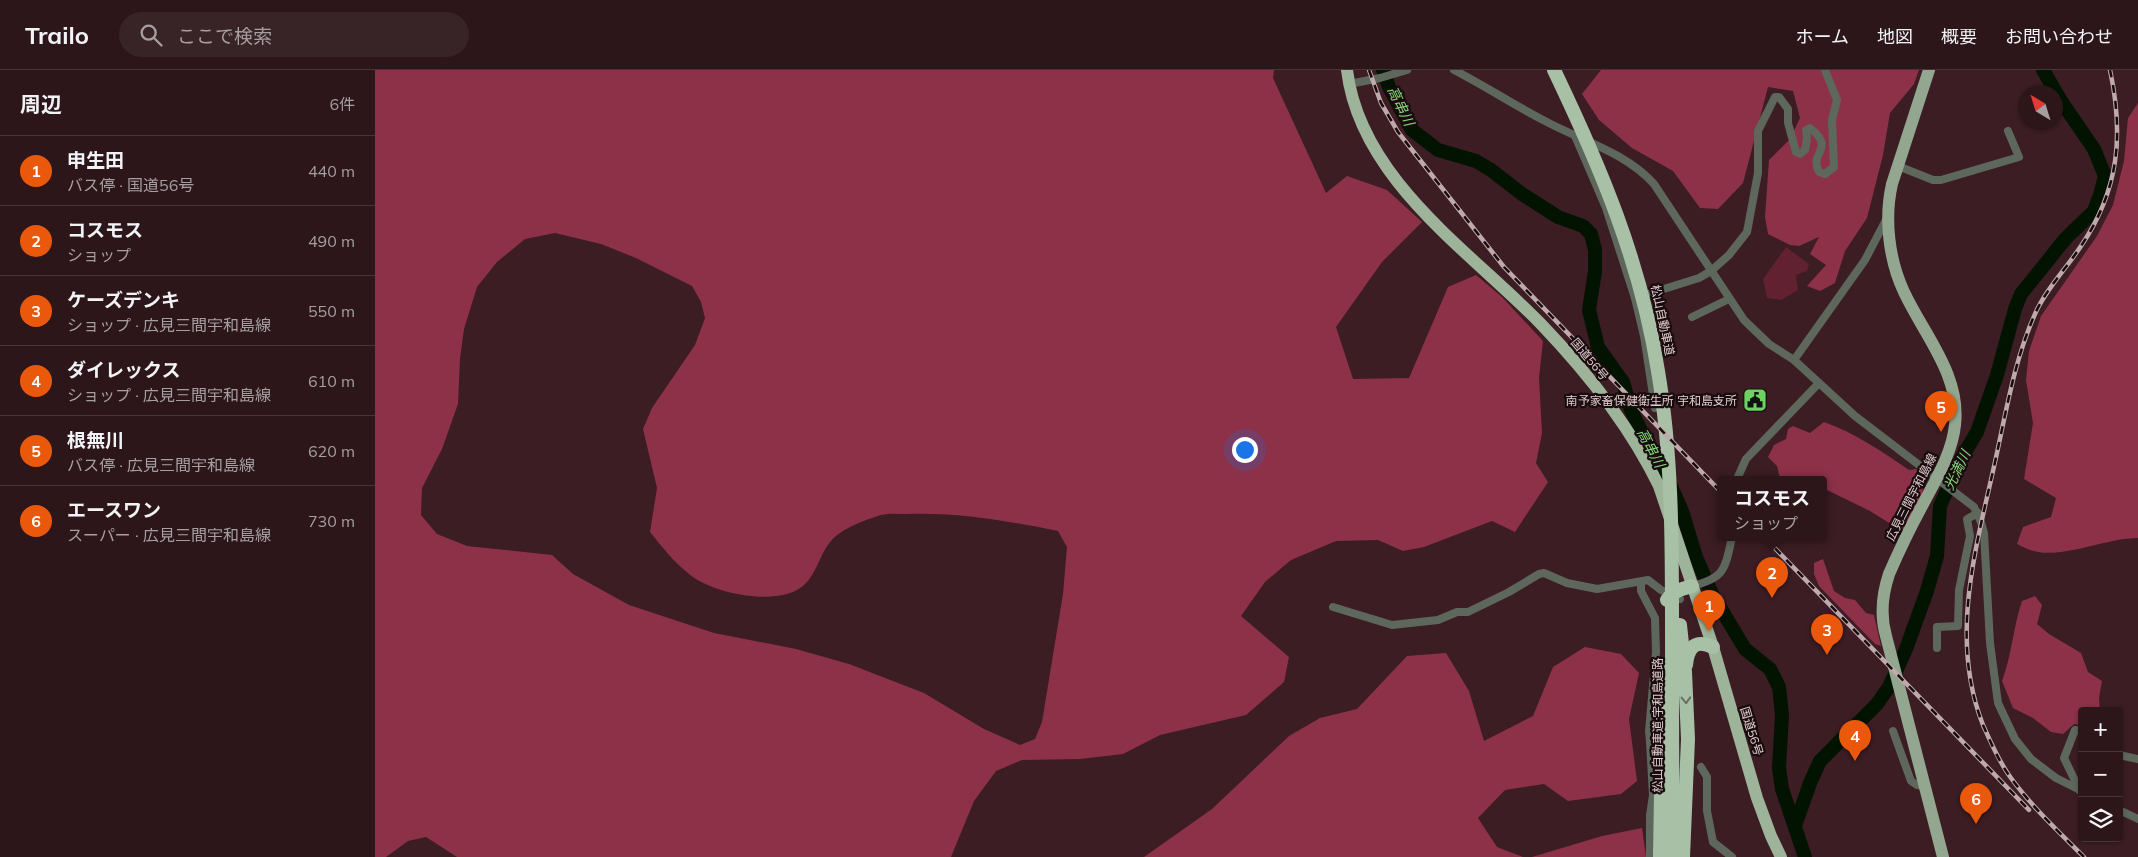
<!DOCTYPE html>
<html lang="ja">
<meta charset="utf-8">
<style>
:root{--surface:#2c161a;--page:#382327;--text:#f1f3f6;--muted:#a69fa2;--line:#483539;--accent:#ea580c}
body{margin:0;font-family:Mulish,"Noto Sans JP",sans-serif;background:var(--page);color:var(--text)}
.controls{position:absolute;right:15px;bottom:15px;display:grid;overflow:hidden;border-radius:5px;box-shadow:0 1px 4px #0004}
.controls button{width:45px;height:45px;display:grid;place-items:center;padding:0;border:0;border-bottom:1px solid var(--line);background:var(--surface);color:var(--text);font:25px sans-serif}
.compass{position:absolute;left:1643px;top:15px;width:45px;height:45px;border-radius:50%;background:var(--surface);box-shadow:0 1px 4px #0004;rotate:322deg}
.you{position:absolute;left:869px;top:379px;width:18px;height:18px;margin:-12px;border:4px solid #fff;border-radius:50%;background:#1a73e8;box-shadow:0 0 0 8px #1a73e833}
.badge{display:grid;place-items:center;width:32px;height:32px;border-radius:50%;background:var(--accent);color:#fff;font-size:16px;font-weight:700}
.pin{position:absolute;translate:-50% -41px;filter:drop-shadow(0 1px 2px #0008)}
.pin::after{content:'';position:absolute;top:26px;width:18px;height:15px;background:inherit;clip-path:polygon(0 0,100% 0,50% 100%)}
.popup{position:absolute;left:1342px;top:406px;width:110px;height:65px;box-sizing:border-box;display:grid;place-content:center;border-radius:5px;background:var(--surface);filter:drop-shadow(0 1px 4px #0005);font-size:16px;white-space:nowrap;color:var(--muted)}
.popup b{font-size:19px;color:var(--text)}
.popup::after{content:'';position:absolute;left:50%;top:100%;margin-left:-10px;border:10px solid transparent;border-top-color:var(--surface)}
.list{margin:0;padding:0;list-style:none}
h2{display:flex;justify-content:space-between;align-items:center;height:65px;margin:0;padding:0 20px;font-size:21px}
h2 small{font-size:16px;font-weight:400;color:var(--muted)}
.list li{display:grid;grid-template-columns:32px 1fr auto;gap:15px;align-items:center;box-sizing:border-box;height:70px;padding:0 20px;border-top:1px solid var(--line)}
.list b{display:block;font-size:19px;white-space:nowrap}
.list p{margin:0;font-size:16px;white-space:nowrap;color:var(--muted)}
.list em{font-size:16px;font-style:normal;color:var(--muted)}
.icon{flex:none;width:28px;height:28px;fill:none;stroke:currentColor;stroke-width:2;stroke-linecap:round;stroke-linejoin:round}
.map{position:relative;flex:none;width:1763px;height:787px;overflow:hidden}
header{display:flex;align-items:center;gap:30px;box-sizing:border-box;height:70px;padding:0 25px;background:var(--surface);border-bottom:1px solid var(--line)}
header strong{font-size:24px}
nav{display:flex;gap:28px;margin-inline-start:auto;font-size:18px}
.search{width:350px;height:45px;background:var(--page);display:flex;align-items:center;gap:12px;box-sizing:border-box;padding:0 18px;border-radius:28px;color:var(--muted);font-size:19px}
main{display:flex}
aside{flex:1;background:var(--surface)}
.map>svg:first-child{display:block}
.green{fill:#612131}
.forest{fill:#8d3149;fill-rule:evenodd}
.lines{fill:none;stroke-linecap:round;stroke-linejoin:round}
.river{stroke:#021401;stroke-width:14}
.minor{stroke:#5d675c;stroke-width:8}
.primary{stroke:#93a790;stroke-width:12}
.trunk{stroke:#9eb49a;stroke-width:12}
.motorway{stroke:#a8c0a5;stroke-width:14}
.rail-casing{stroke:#c0a9ad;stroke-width:4.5}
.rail{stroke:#190c0e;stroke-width:2.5;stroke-dasharray:8;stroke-linecap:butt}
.oneway{stroke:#686f61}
.labels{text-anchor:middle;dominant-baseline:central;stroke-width:4.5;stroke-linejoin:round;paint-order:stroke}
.street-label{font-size:12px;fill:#e1cccf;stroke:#190c0e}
.poi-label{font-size:12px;fill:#e1cccf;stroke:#190c0e;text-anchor:end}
.water-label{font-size:14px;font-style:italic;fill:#83da7a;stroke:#190c0e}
</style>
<header>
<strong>Trailo</strong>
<div class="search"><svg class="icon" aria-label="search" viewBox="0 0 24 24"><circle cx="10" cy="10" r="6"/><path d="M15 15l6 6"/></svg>ここで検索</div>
<nav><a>ホーム</a><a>地図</a><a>概要</a><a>お問い合わせ</a></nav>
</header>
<main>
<aside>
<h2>周辺<small>6件</small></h2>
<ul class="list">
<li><span class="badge">1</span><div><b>申生田</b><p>バス停 · 国道56号</p></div><em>440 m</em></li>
<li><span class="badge">2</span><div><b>コスモス</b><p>ショップ</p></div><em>490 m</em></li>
<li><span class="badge">3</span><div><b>ケーズデンキ</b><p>ショップ · 広見三間宇和島線</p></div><em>550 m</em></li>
<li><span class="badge">4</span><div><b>ダイレックス</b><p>ショップ · 広見三間宇和島線</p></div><em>610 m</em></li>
<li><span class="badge">5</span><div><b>根無川</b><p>バス停 · 広見三間宇和島線</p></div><em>620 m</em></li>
<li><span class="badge">6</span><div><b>エースワン</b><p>スーパー · 広見三間宇和島線</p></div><em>730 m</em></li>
</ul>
</aside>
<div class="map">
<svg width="1763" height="787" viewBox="0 0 1763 787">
<rect width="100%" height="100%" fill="#3b1d23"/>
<path class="green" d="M1411,177L1434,194L1432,201L1421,205L1423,220L1406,230L1392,228L1388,209Z"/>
<g class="forest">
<path d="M0,0H899L898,8L951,123L972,106L1012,120L1047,152L1007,192L961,257L978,309L1034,308L1073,217L1101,205L1127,227L1168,271L1164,308L1167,363L1161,393L1173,412L1140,462L1117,451L1049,477L1028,481L1003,470L961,471L916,490L890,512L866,546L914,587L909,612L871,645L785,665L748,684L705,689L647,690L621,701L599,731L576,787H82L51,767L33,771L11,787H0ZM180,163L226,174L261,188L317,216L326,232L330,248L320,275L277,338L268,359L282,418L275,462C287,477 299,492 314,504C337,523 394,535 422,520C441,510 443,486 456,471C467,458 490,450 506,445C514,443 524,444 532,444C583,442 633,451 683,461L692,477L688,524L667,652L660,669L645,675L609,659L549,623L474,594L421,579L339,563L254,535L198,504L177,485L92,476L62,464L46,445L47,418L67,379L83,334L85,289L89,259L102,217L122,192L150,169Z"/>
<path d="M1226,0H1544L1539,14L1515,43L1508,85L1492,148L1470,181L1460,213L1445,221L1432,216L1451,195L1435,184L1444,167L1424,176L1415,175L1393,164L1390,147L1394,90L1415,69L1425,48L1418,21L1393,17L1368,113L1343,139L1325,138L1298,101L1257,78L1224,50L1207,24Z"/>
<path d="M1763,33V468C1733,468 1691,487 1663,482C1656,481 1648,477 1642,474L1648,457L1676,447L1681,428L1649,409L1658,353L1651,310L1654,281L1666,246L1722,166L1738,135L1749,91L1753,48Z"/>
<path d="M1449,352C1480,363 1508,382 1534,400L1541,399C1558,420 1539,441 1527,461L1495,441L1448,418V409H1405L1402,396L1393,387L1399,375L1411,369L1413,359L1418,356L1435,363Z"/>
<path d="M1448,489L1459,521L1470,528L1480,530L1491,543L1499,545L1506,576L1500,574L1444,516L1439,504V493Z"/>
<path d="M1660,526L1667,535L1662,554L1674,564L1706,583L1713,602L1727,611L1724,628L1725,641H1707V655L1699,654L1688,664L1676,662L1658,648L1638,638L1627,611C1637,584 1638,558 1647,531Z"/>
<path d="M1210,577L1246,584L1264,603L1254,649L1262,711L1246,724L1193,731L1169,714L1130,720L1103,748L1122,777L1148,787H769L837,739L914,666L945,648L982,639L1032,586L1071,583L1094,621L1109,671L1158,646L1178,597Z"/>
<path d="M1267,758L1271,787H1157L1227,766Z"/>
</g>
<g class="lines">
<g class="river">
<path d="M1008,0L1014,17L1037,60L1063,80L1101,91L1116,100L1147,124L1183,147L1208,156L1216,164L1220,180V201L1214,240L1223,277L1248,312L1256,340L1274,377L1291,405L1307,441L1321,487L1337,524L1370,579L1395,599L1404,617L1407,645L1404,698L1407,719L1430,787"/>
<path d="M1420,756L1435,713L1445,691L1502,634L1514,617L1531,579L1552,521L1562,486L1565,436L1586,389L1602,362L1622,305L1640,239L1646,224L1691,168L1719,141L1725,125L1730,106L1719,79L1686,31L1668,0"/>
</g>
<g class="minor">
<path d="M1079,0C1110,16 1139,35 1170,51C1207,71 1250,82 1279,114L1369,250L1394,274L1419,290L1480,346L1599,437L1606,452L1609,463L1615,573L1623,633L1640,669L1656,689L1681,708L1707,721"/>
<path d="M974,14L1005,8L1032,0"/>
<path d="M1200,66L1231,138L1260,228L1324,208L1336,201L1354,185L1372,162L1383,103V61L1400,27H1404L1413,39V53L1421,82L1425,84L1430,80L1432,68L1431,60L1435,58C1462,80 1433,81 1444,102L1450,104L1459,97L1457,50L1462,30L1450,0"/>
<path d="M1523,96L1558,110H1566L1644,87L1633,61"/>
<path d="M1260,228L1269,266L1280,338"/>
<path d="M1317,247L1354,229"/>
<path d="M1419,290L1490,190L1512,148"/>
<path d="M1362,409L1371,389L1444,313"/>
<path d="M1266,512V521L1280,548L1281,582L1274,661L1275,672L1278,674"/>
<path d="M1317,516C1350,508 1350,499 1357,467"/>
<path d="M958,537L1017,555L1063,550L1082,542H1093L1134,522L1164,504L1169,503L1192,513L1222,519L1273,510L1286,520L1305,529"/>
<path d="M1562,578V557L1583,556L1584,520L1595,466L1592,449L1603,443"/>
<path d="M1518,661L1536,711L1542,715L1549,716"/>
<path d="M1275,672L1278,725L1275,745V787"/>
<path d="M1744,685L1763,689"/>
<path d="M1326,697L1332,707V741L1338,772L1357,787"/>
<path d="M1705,721L1689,688L1700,660L1707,661"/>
<path d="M1744,740L1763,749"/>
</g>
<path class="primary" d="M1554,0L1517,114C1509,149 1514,190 1529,222C1549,265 1586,305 1580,355C1577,384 1560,411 1547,436C1535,458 1524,481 1514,504C1507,525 1505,545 1511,566L1568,787"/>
<path class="trunk" d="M972,0C985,109 1095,181 1166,254C1212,302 1255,356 1284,416L1338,577L1382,728L1396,766L1406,787"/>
<g class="motorway">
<path d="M1179,0C1226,98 1266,193 1283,301C1297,384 1297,469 1297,552C1297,630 1297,709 1298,787"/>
<path d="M1292,530C1298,521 1306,519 1317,516"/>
<path d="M1305,555L1310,602L1313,669L1308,787"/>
<path d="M1311,595C1313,577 1320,569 1338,577"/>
<path d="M1285,787L1288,596"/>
</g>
<g class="rail-casing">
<g id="rail">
<path d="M994,0L1006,33L1023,62L1129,197L1346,422"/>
<path d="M1389,467L1654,740"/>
<path d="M1709,787C1684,762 1657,737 1636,708C1624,692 1616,673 1608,655C1575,571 1599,485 1618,401C1630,349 1638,293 1660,244C1671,219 1691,199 1706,176C1744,120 1749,65 1735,0"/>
</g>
</g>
<use href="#rail" class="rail"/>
</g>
<defs><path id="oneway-chevron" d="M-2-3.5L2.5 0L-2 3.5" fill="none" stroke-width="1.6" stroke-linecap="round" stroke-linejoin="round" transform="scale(1.25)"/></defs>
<use class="oneway" href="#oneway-chevron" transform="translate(1311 630) rotate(88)"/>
<defs>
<g id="civic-square" transform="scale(1.25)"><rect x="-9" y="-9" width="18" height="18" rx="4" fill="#6cd362" stroke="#190c0e"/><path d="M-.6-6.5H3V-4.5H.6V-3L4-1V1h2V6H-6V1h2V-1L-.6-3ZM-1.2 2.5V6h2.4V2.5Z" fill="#111"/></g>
</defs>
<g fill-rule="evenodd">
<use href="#civic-square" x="1380" y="330"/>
</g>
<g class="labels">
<g class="street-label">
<text transform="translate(1288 250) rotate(78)">松山自動車道</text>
<text transform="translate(1215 289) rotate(50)">国道56号</text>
<text transform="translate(1536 427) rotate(-63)">広見三間宇和島線</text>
<text transform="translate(1282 655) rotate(-90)">松山自動車道;宇和島道路</text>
<text transform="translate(1377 661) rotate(73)">国道56号</text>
</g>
<g class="poi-label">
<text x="1362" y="330">南予家畜保健衛生所 宇和島支所</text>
</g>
<g class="water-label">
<text transform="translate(1026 36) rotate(64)">高串川</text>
<text transform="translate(1276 378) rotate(62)">高串川</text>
<text transform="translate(1582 400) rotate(-64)">光満川</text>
</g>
</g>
</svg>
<div class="controls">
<button>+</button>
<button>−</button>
<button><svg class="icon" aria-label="layers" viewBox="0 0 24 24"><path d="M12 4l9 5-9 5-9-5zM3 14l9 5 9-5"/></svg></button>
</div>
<svg class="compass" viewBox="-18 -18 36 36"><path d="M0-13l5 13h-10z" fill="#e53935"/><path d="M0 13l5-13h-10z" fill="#a69fa2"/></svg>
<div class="you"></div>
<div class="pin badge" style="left:1334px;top:561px">1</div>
<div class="pin badge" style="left:1397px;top:528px">2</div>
<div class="popup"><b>コスモス</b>ショップ</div>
<div class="pin badge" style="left:1452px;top:585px">3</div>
<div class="pin badge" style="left:1480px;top:691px">4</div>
<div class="pin badge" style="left:1566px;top:362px">5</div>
<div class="pin badge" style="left:1601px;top:754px">6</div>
</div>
</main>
